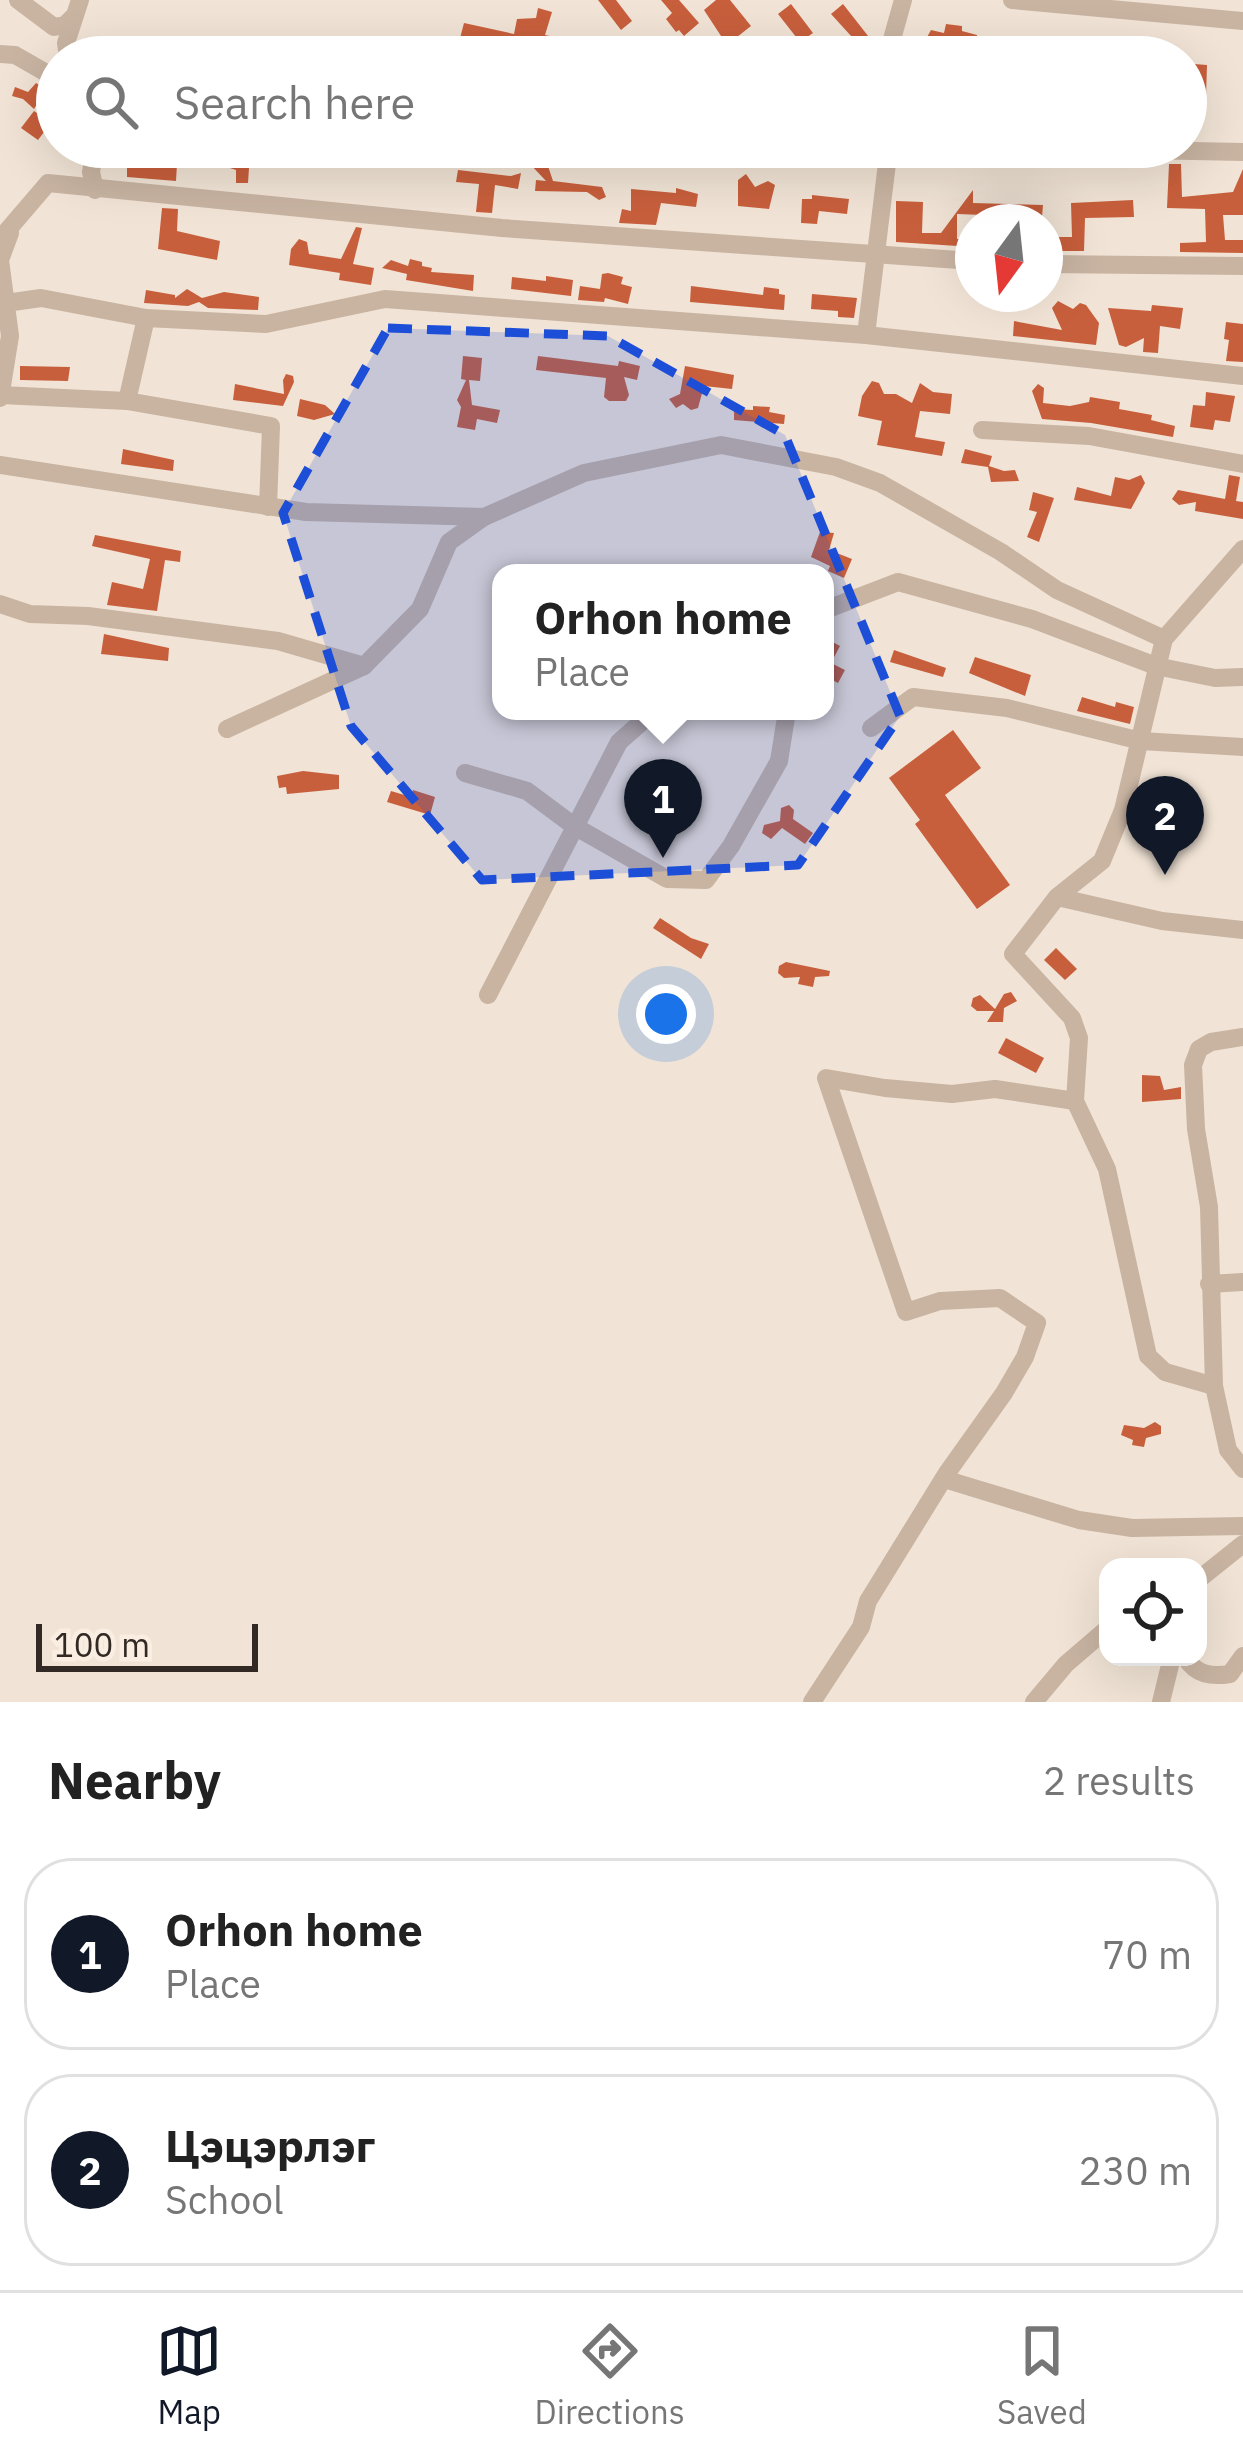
<!DOCTYPE html>
<meta charset="utf-8">
<style>
:root{--surface:#fff;--page:#f6f6f6;--text:#222;--muted:#767676;--line:#e0e0e0;--accent:#111827}
body{margin:0;font-family:"IBM Plex Sans",sans-serif;background:var(--page);color:var(--text)}
.controls{position:absolute;right:36px;bottom:36px;display:grid;overflow:hidden;border-radius:24px;box-shadow:0 12px 48px #0002}
.controls button{width:108px;height:108px;display:grid;place-items:center;padding:0;border:0;border-bottom:3px solid var(--line);background:var(--surface);color:var(--text);font:60px sans-serif}
.compass{position:absolute;left:955px;top:204px;width:108px;height:108px;border-radius:50%;background:var(--surface);box-shadow:0 12px 48px #0002;rotate:195deg}
.scale{position:absolute;left:36px;bottom:30px;width:222px;box-sizing:border-box;padding-left:12px;border:6px solid #332924;border-top:0;font-size:33px;line-height:42px;white-space:nowrap;color:#332924;-webkit-text-stroke:9px #f9eee1;paint-order:stroke}
.you{position:absolute;left:666px;top:1014px;width:42px;height:42px;margin:-30px;border:9px solid #fff;border-radius:50%;background:#1a73e8;box-shadow:0 0 0 18px #1a73e833}
.badge{display:grid;place-items:center;width:78px;height:78px;border-radius:50%;background:var(--accent);color:#fff;font-size:39px;font-weight:700}
.pin{position:absolute;translate:-50% -99px;filter:drop-shadow(0 3px 6px #0008)}
.pin::after{content:'';position:absolute;top:63px;width:42px;height:36px;background:inherit;clip-path:polygon(0 0,100% 0,50% 100%)}
.popup{position:absolute;left:492px;top:564px;width:342px;height:156px;box-sizing:border-box;display:grid;place-content:center;border-radius:24px;background:var(--surface);filter:drop-shadow(0 3px 9px #0005);font-size:39px;white-space:nowrap;color:var(--muted)}
.popup b{font-size:45px;color:var(--text)}
.popup::after{content:'';position:absolute;left:50%;top:100%;margin-left:-24px;border:24px solid transparent;border-top-color:var(--surface)}
.list{margin:0;padding:0;list-style:none}
h2{display:flex;justify-content:space-between;align-items:center;height:156px;margin:0;padding:0 48px;font-size:51px}
h2 small{font-size:39px;font-weight:400;color:var(--muted)}
.list li{display:grid;grid-template-columns:78px 1fr auto;gap:36px;align-items:center;box-sizing:border-box;height:192px;margin:0 24px 24px;padding:0 24px;border:3px solid var(--line);border-radius:48px}
.list b{display:block;font-size:45px;white-space:nowrap}
.list p{margin:0;font-size:39px;white-space:nowrap;color:var(--muted)}
.list em{font-size:39px;font-style:normal;color:var(--muted)}
.icon{flex:none;width:66px;height:66px;fill:none;stroke:currentColor;stroke-width:2;stroke-linecap:round;stroke-linejoin:round}
.map{position:relative;flex:none;width:1243px;height:1702px;overflow:hidden}
.search{position:absolute;background:var(--surface);box-shadow:0 12px 48px #0002;left:36px;right:36px;top:36px;height:132px;display:flex;align-items:center;gap:30px;box-sizing:border-box;padding:0 42px;border-radius:66px;color:var(--muted);font-size:45px}
.sheet{height:588px;background:var(--surface)}
nav{display:flex;justify-content:space-around;align-items:center;box-sizing:border-box;height:168px;border-top:3px solid var(--line);background:var(--surface);font-size:33px;color:var(--muted)}
nav a{display:grid;justify-items:center;gap:6px}
nav .on{color:var(--accent)}
.map>svg:first-child{display:block}
.building{fill:#c85f3c}
.lines{fill:none;stroke-linecap:round;stroke-linejoin:round}
.street{stroke:#c9b4a2;stroke-width:18}
.marked{fill:#1d4ed8;fill-opacity:0.2;stroke:#1d4ed8;stroke-width:9;stroke-dasharray:24 15;stroke-linejoin:round}
</style>
<div class="map">
<svg width="1243" height="1702" viewBox="0 0 1243 1702">
<rect width="100%" height="100%" fill="#f1e4d6"/>
<g class="building">
<path d="M598,0H616L632,21L621,30Z"/>
<path d="M661,0H679L699,23L684,36L679,30L676,32L666,19L672,13Z"/>
<path d="M716,0H730L751,26L732,41L723,39L704,10Z"/>
<path d="M791,4L813,33L800,42L778,14Z"/>
<path d="M843,4L872,41L862,48L831,14Z"/>
<path d="M538,8L552,12L545,35L563,39L559,57L482,47L478,57H465L466,44L459,42L464,23L514,34L517,19L536,18Z"/>
<path d="M946,24L962,26V31L977,35V44L964,57H936L926,39L931,30L944,33Z"/>
<path d="M1194,64L1207,65L1206,97H1186V75H1194Z"/>
<path d="M36,83L46,89L34,109L23,99L12,96L15,87L28,92Z"/>
<path d="M34,111L51,123L38,140L21,128Z"/>
<path d="M226,147H264L249,168L248,183H236V170L221,165L177,164L176,181L127,177V162H157L158,156L191,152L234,154Z"/>
<path d="M373,147H424L422,165L371,159Z"/>
<path d="M530,164L548,166L553,181L602,187L606,197L599,200L587,192L535,191L536,180L546,181Z"/>
<path d="M1169,164H1181L1182,197L1233,192L1243,169V215H1223L1225,240H1243V253L1180,252V243L1206,242L1205,209L1167,208Z"/>
<path d="M458,170L511,176L521,173L518,189L495,185L492,213L476,212L479,184L456,182Z"/>
<path d="M746,174L755,187L768,181L775,185L769,209L738,206V180Z"/>
<path d="M676,188L698,194L696,207L661,203L656,225L619,223L622,209L631,211V189L676,193Z"/>
<path d="M973,190V203L1043,205L1042,217L957,214V239L973,238V247L896,242V201L923,202L922,233H941Z"/>
<path d="M812,195L849,199L847,214L819,211L817,224L801,223L802,199H812Z"/>
<path d="M1133,200L1134,217L1085,218L1084,251H1045V228L1054,237H1072L1071,203Z"/>
<path d="M162,208L178,209L177,231L220,241L217,260L158,249Z"/>
<path d="M356,227L362,228L353,264L374,268L371,285L339,280L340,273L289,265L291,249L299,239L307,242L309,254L341,259Z"/>
<path d="M410,259L422,262V266L432,268L431,272L474,275L473,291L406,280L407,274L382,268L391,260L408,266Z"/>
<path d="M608,273L623,277L621,284L632,287L628,304L605,298L604,302L578,300L580,286L600,289L602,274Z"/>
<path d="M546,276L573,280L571,296L511,289L512,277L546,281Z"/>
<path d="M691,286L763,295L764,287L779,289V294L785,295L784,310L690,302Z"/>
<path d="M187,289L202,298L224,292L259,297L258,310L208,308L199,302L188,306L144,303L146,290L175,295V298Z"/>
<path d="M812,294L857,298L854,318L838,317V311L811,309Z"/>
<path d="M1058,301L1073,309L1080,303L1086,305L1099,323L1096,345L1013,336L1014,321L1062,330L1052,308Z"/>
<path d="M1152,305L1183,308L1180,329L1160,326L1158,353L1143,352L1144,338L1126,347L1119,345L1108,308L1151,311Z"/>
<path d="M1226,322L1243,324V362L1226,361L1229,340L1224,339Z"/>
<path d="M463,356L482,358L480,381L469,380L472,405L500,410L497,423L477,419L475,430L457,427L461,407L457,400L466,380L461,379Z"/>
<path d="M538,356L618,366L619,361L640,366L637,380L624,377L629,395L626,401H609L604,397L606,378L536,370Z"/>
<path d="M20,366L70,367L68,381L20,380Z"/>
<path d="M685,366L734,375L732,389L704,386L698,408L691,410L683,404L676,408L669,399L680,394Z"/>
<path d="M286,374L293,376L294,382L283,406L233,400L235,384L284,394L283,380Z"/>
<path d="M872,381L879,383L884,394H896L912,403L920,383L933,392L952,394L950,414L920,411L915,437L945,442L942,456L877,445L882,421L858,416L862,396Z"/>
<path d="M1038,384L1044,388L1043,403L1070,406L1089,402L1090,397L1120,402L1119,409L1152,415L1151,420L1175,426L1173,437L1091,423L1042,419L1032,391Z"/>
<path d="M1206,392L1235,396L1230,422L1215,420L1213,430L1190,427L1193,405L1205,406Z"/>
<path d="M300,399L325,405L335,414L314,420L297,416Z"/>
<path d="M753,406L770,407L769,412L785,415L784,424L734,420V409L753,410Z"/>
<path d="M123,449L174,460L173,471L121,464Z"/>
<path d="M965,449L992,456L989,466L1004,471L1015,470L1019,481L991,482L988,467L961,463Z"/>
<path d="M1141,475L1145,483L1131,509L1074,500L1077,487L1111,496L1115,477L1129,480Z"/>
<path d="M1229,475L1240,477L1236,501L1243,502V519L1195,511L1196,502L1179,505L1172,499L1178,490L1225,499Z"/>
<path d="M1033,492L1054,498L1039,542L1027,537L1037,512L1029,510Z"/>
<path d="M820,532L834,533L829,550L852,559L844,578L828,571L830,566L811,557Z"/>
<path d="M95,535L181,551L180,562L165,560L157,611L107,605L112,582L143,589L150,559L92,546Z"/>
<path d="M104,634L169,648L168,661L101,654Z"/>
<path d="M825,638L840,646L831,663L845,670L838,683L825,676Z"/>
<path d="M894,650L946,668L943,677L890,662Z"/>
<path d="M975,657L1031,675L1025,696L969,673Z"/>
<path d="M1082,697L1115,707L1116,702L1134,707L1130,724L1077,711Z"/>
<path d="M953,730L981,768L945,795L1010,885L977,909L915,824L920,820L889,778Z"/>
<path d="M303,771L339,775V789L287,794L286,787L279,788L277,776Z"/>
<path d="M636,782L657,791L655,795L683,804L680,815L674,813L672,819L627,801Z"/>
<path d="M413,790L435,797L430,815L387,802L391,791L411,797Z"/>
<path d="M789,805L794,810L793,819L813,833L805,844L782,828L771,839L762,833L764,825L780,821L781,808Z"/>
<path d="M660,918L691,938L709,944L701,959L653,928Z"/>
<path d="M1056,948L1077,969L1065,980L1044,960Z"/>
<path d="M786,962L830,971L829,976L815,977L813,987L798,984L800,977L784,978L778,973L779,966Z"/>
<path d="M1011,992L1017,1001L1004,1008L1003,1022H987L994,1011H977L971,1006L973,998L980,995L995,1009L1004,994Z"/>
<path d="M1006,1038L1044,1058L1036,1073L998,1053Z"/>
<path d="M1142,1075L1160,1076L1164,1090L1181,1087V1099L1142,1102Z"/>
<path d="M1155,1422L1161,1426V1434L1146,1438L1144,1447L1132,1445L1133,1440L1121,1435L1124,1425L1144,1428Z"/>
</g>
<g class="lines">
<g class="street">
<path d="M18,0L54,27L65,25L73,17"/>
<path d="M1012,0L1243,21"/>
<path d="M0,54L15,55L57,79"/>
<path d="M68,57L66,43L80,0"/>
<path d="M887,57L903,0"/>
<path d="M95,147L91,172L95,190"/>
<path d="M831,147L890,151L991,147L1243,152"/>
<path d="M0,239L48,183L502,228L973,261"/>
<path d="M1045,264L1243,266"/>
<path d="M6,303L41,298L146,318"/>
<path d="M866,335L889,147"/>
<path d="M1,395L127,401L271,426L268,507"/>
<path d="M0,398L10,336L0,260L10,233"/>
<path d="M127,401L146,318L266,324L385,299L866,335L1243,376"/>
<path d="M982,430L1089,436L1243,464"/>
<path d="M0,465L306,512L484,517L584,473L721,445L836,467L880,483L1001,552L1057,590L1164,639"/>
<path d="M0,604L30,614L88,616L278,641L364,666"/>
<path d="M825,610L898,582L1032,619L1156,666L1215,678L1243,677"/>
<path d="M871,728L913,697L1007,708L1141,741L1243,747"/>
<path d="M227,729L364,666L420,609L449,542L484,517"/>
<path d="M465,773L527,791L574,826L667,879L706,880L731,846L779,761L787,711"/>
<path d="M1057,897L1162,921L1243,930"/>
<path d="M488,995L619,742L654,711"/>
<path d="M1243,1037L1211,1042L1199,1049L1193,1065L1196,1129L1209,1207L1214,1386L1228,1450L1243,1469"/>
<path d="M1209,1284L1243,1282"/>
<path d="M1214,1386L1165,1372L1148,1356L1107,1169L1075,1101L1079,1038L1072,1018L1013,954L1057,897L1102,861L1123,810L1164,639L1243,549"/>
<path d="M944,1479L1079,1520L1132,1528L1243,1526"/>
<path d="M1198,1580L1243,1544"/>
<path d="M1185,1657C1196,1675 1211,1677 1230,1674L1243,1656"/>
<path d="M812,1702L861,1627L868,1601L947,1473L1004,1393L1025,1357L1037,1323L1000,1298L940,1301L906,1312L826,1078L885,1088L952,1094L995,1089L1075,1101"/>
<path d="M1034,1702L1066,1664L1108,1628"/>
<path d="M1161,1702L1172,1657"/>
</g>
</g>
<path class="marked" d="M388,328L608,336L785,435L900,716L798,865L482,880L351,726L283,513Z"/>
</svg>
<div class="controls">
<button><svg class="icon" aria-label="locate" viewBox="0 0 24 24"><circle cx="12" cy="12" r="6"/><path d="M12 2v4M12 18v4M2 12h4M18 12h4"/></svg></button>
</div>
<svg class="compass" viewBox="-18 -18 36 36"><path d="M0-13l5 13h-10z" fill="#e53935"/><path d="M0 13l5-13h-10z" fill="#767676"/></svg>
<div class="scale">100 m</div>
<div class="you"></div>
<div class="pin badge" style="left:663px;top:858px">1</div>
<div class="popup"><b>Orhon home</b>Place</div>
<div class="pin badge" style="left:1165px;top:875px">2</div>
<div class="search"><svg class="icon" aria-label="search" viewBox="0 0 24 24"><circle cx="10" cy="10" r="6"/><path d="M15 15l6 6"/></svg>Search here</div>
</div>
<section class="sheet">
<h2>Nearby<small>2 results</small></h2>
<ul class="list">
<li><span class="badge">1</span><div><b>Orhon home</b><p>Place</p></div><em>70 m</em></li>
<li><span class="badge">2</span><div><b>Цэцэрлэг</b><p>School</p></div><em>230 m</em></li>
</ul>
</section>
<nav>
<a class="on"><svg class="icon" aria-label="map" viewBox="0 0 24 24"><path d="M3 6l6-2 6 2 6-2v14l-6 2-6-2-6 2zM9 4v14M15 6v14"/></svg>Map</a>
<a><svg class="icon" aria-label="directions" viewBox="0 0 24 24"><path d="M12 3l9 9-9 9-9-9zM9 14v-3h6M13 9l2 2-2 2"/></svg>Directions</a>
<a><svg class="icon" aria-label="saved" viewBox="0 0 24 24"><path d="M7 4h10v16l-5-4-5 4z"/></svg>Saved</a>
</nav>
